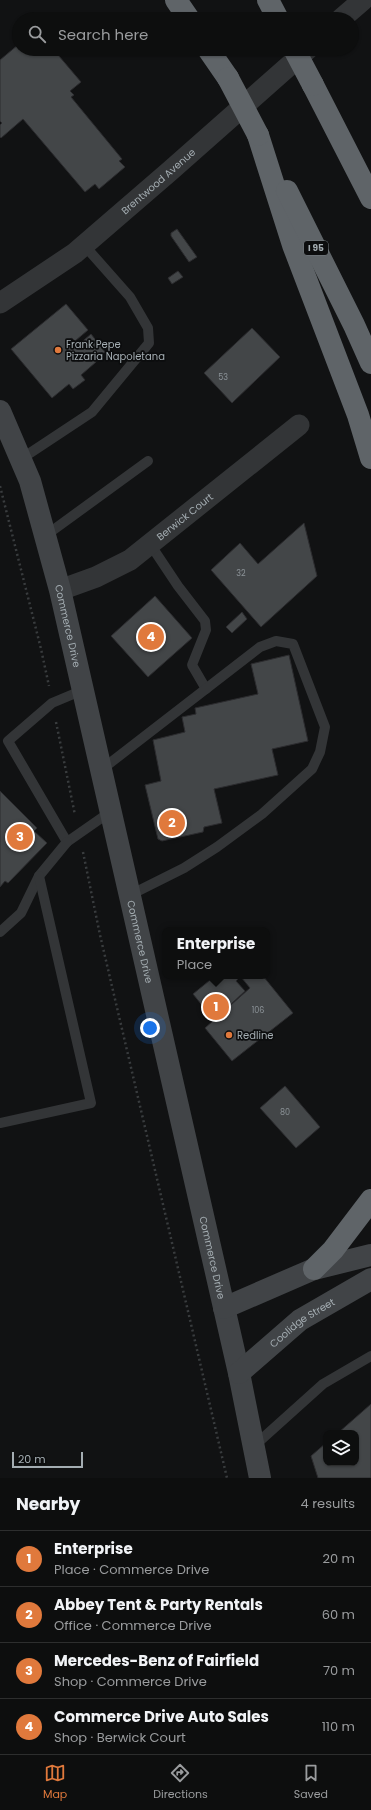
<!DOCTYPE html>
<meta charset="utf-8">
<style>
:root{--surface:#0d0e0e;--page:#161717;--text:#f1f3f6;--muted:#9a9c9e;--line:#2d2e2e;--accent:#e0793c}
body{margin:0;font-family:Poppins,sans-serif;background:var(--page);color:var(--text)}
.controls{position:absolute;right:12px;bottom:12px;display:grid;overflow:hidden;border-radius:8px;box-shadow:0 1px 3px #0004}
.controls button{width:36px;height:36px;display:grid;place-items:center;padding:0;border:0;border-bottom:1px solid var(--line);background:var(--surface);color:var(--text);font:20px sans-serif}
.scale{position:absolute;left:12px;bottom:10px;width:71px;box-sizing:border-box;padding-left:4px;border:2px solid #a4adb2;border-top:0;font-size:11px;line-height:14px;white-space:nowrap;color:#a4adb2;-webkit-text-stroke:3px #0c0d0e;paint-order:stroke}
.you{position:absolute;left:150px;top:1028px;width:14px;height:14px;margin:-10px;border:3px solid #fff;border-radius:50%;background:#1a73e8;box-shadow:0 0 0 6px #1a73e833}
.badge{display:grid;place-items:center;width:26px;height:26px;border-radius:50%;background:var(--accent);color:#fff;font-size:13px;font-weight:700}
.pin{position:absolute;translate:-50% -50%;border:2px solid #fff;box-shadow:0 1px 4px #0006}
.popup{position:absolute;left:162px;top:927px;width:108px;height:52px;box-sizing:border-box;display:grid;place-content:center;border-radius:8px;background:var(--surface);filter:drop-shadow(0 1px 3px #0005);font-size:13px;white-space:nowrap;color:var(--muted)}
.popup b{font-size:15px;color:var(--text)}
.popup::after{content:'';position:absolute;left:50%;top:100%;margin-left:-8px;border:8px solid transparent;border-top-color:var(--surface)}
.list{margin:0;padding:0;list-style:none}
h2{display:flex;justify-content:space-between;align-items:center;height:52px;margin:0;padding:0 16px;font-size:17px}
h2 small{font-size:13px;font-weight:400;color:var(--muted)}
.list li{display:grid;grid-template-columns:26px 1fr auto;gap:12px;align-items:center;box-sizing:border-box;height:56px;padding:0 16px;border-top:1px solid var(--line)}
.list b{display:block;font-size:15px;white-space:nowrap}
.list p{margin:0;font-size:13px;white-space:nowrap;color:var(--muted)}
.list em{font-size:13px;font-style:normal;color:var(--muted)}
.icon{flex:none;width:22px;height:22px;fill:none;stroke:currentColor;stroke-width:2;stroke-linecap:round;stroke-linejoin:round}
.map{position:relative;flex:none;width:371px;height:1478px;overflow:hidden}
.search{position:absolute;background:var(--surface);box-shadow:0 1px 3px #0004;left:12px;right:12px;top:12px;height:44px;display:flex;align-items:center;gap:10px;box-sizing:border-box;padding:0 14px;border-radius:22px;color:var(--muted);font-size:15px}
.sheet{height:276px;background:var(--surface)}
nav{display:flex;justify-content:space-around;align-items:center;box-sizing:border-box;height:56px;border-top:1px solid var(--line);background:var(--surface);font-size:11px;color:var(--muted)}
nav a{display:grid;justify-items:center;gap:2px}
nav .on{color:var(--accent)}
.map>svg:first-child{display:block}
.building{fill:#434648;stroke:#2c2c2f}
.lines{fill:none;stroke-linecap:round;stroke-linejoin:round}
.path{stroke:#393c3e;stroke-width:2.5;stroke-dasharray:2 3;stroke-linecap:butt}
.service{stroke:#333537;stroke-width:10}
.minor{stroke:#333537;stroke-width:21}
.secondary{stroke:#414447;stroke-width:22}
.motorway{stroke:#5f6468;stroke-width:22}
.motorway-bridge{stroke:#5f6468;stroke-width:22}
.poi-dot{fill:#e0793c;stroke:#0c0d0e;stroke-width:1.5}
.labels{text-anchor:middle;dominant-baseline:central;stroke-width:3.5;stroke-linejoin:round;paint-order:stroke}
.number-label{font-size:8px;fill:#8c9398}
.shield{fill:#0c0d0e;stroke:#767d81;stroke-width:1}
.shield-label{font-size:9px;font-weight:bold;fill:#a4adb2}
.street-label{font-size:10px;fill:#a4adb2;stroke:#0c0d0e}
.poi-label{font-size:10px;fill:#a4adb2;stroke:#0c0d0e;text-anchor:start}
</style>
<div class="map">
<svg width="371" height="1478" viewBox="0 0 371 1478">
<rect width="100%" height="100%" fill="#111213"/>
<g class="building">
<path d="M19,44V49H53L81,82L70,91L74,95L71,97L122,159L119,161L125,167L99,189L95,184L85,192L23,119L1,138L0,137V125L2,123L0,121V60Z"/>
<path d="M177,229L197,257L189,262L171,236V233Z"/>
<path d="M178,271L183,277L172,284L168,278Z"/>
<path d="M66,304L88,330L75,341L72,338L69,340L76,347L91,334L105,352L95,360L96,362L81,375L85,380L73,389L69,384L52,398L11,349Z"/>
<path d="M252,328L280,357L232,403L204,373Z"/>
<path d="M304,523L317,576L261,627L211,570L240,543L258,564Z"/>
<path d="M155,596L192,638L148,677L111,636Z"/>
<path d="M242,612L247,619L232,633L226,627Z"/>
<path d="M289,655L308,741L272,749L278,775L214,789L222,823L204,827L203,832L162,841L158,839L145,785L161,781L153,740L185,732L182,717L196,714L195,708L258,694L251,664Z"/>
<path d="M0,791L37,828L34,831L47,843L8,883L5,881L0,887Z"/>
<path d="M215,976H241L236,981L245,991L214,1020L193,994Z"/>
<path d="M263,976L293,1013L232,1061L205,1028L250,988L241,977Z"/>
<path d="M285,1086L320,1127L296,1148L260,1108Z"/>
<path d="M371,1404V1478H318L311,1456L326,1443V1463H356V1433H338Z"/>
</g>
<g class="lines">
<g class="path">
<path d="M0,486L41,649L49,686"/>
<path d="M56,722L75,815"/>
<path d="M83,852L100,935L227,1478"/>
</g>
<g class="service">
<path d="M21,459L92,412L149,343L148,328L130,297L84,245"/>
<path d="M45,536L148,461"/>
<path d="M150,544L178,586L205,621L206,630L192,665L206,689"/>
<path d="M83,690L52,703L8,741L67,842L110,812"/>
<path d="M101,770L260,647L276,641L293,644L325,727L320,752L312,769L262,814L217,847L184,868L130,895"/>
<path d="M0,932L21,913L39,876L67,842"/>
<path d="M0,1123L91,1103L39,876"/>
<path d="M253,1447L323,1384L371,1356"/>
</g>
<g class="minor">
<path d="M341,19L363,0"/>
<path id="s1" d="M0,303L75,253L170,171L308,49"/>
<path id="s2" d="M60,590L96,577L130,560L299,425"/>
</g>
<g class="secondary">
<path id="s3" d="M0,411L30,481L60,590L239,1373L260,1478"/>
<path d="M224,1308L314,1269L371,1255"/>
<path id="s4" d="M239,1373L300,1320L371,1279"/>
</g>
<g class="motorway">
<path d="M176,0L189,19"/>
<path d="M268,0L278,19"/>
<path d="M208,49L228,78"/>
<path d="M313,85L371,198"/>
<path d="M258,135L293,245L358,415L371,458"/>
<path d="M287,191L354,325L371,363"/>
<path d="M314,1269L333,1250L371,1200"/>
</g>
<g class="motorway-bridge">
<path d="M294,49L313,85"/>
<path d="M228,78L258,135"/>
</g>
</g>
<g class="poi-dot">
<circle cx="58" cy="350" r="4"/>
<circle cx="229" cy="1035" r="4"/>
</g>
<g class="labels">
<g class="number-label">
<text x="223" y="377">53</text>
<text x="241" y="573">32</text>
<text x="258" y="1010">106</text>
<text x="285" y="1112">80</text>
</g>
<rect class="shield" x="304" y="241" width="24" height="14" rx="3"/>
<g class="shield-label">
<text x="316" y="248">I 95</text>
</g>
<g class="street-label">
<text stroke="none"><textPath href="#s1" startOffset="200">Brentwood Avenue</textPath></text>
<text stroke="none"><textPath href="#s2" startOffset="146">Berwick Court</textPath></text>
<text stroke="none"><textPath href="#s3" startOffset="226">Commerce Drive</textPath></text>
<text stroke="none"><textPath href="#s3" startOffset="550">Commerce Drive</textPath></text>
<text stroke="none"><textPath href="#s3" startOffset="874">Commerce Drive</textPath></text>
<text stroke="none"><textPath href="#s4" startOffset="81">Coolidge Street</textPath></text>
</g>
<g class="poi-label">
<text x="66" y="344">Frank Pepe<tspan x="66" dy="12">Pizzaria Napoletana</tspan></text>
<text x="237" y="1035">Redline</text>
</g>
</g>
</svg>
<div class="controls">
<button><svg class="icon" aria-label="layers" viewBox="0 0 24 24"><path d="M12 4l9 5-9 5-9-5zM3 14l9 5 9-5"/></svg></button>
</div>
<div class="scale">20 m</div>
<div class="you"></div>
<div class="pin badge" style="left:216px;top:1007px">1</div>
<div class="popup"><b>Enterprise</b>Place</div>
<div class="pin badge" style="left:172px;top:823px">2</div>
<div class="pin badge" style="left:20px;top:837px">3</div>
<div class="pin badge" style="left:151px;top:637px">4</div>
<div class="search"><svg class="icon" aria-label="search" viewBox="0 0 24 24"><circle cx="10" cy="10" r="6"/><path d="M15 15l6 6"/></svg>Search here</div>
</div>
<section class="sheet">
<h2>Nearby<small>4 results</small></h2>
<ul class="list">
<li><span class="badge">1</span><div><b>Enterprise</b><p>Place · Commerce Drive</p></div><em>20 m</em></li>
<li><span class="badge">2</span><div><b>Abbey Tent &amp; Party Rentals</b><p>Office · Commerce Drive</p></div><em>60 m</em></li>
<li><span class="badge">3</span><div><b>Mercedes-Benz of Fairfield</b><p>Shop · Commerce Drive</p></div><em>70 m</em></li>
<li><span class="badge">4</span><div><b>Commerce Drive Auto Sales</b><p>Shop · Berwick Court</p></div><em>110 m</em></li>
</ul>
</section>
<nav>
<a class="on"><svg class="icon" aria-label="map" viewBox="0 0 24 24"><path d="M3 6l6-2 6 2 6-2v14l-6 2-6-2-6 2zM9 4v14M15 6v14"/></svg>Map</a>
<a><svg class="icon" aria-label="directions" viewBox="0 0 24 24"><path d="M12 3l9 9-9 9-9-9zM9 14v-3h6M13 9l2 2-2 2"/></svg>Directions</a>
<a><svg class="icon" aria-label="saved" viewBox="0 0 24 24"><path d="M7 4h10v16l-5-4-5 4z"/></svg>Saved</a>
</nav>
